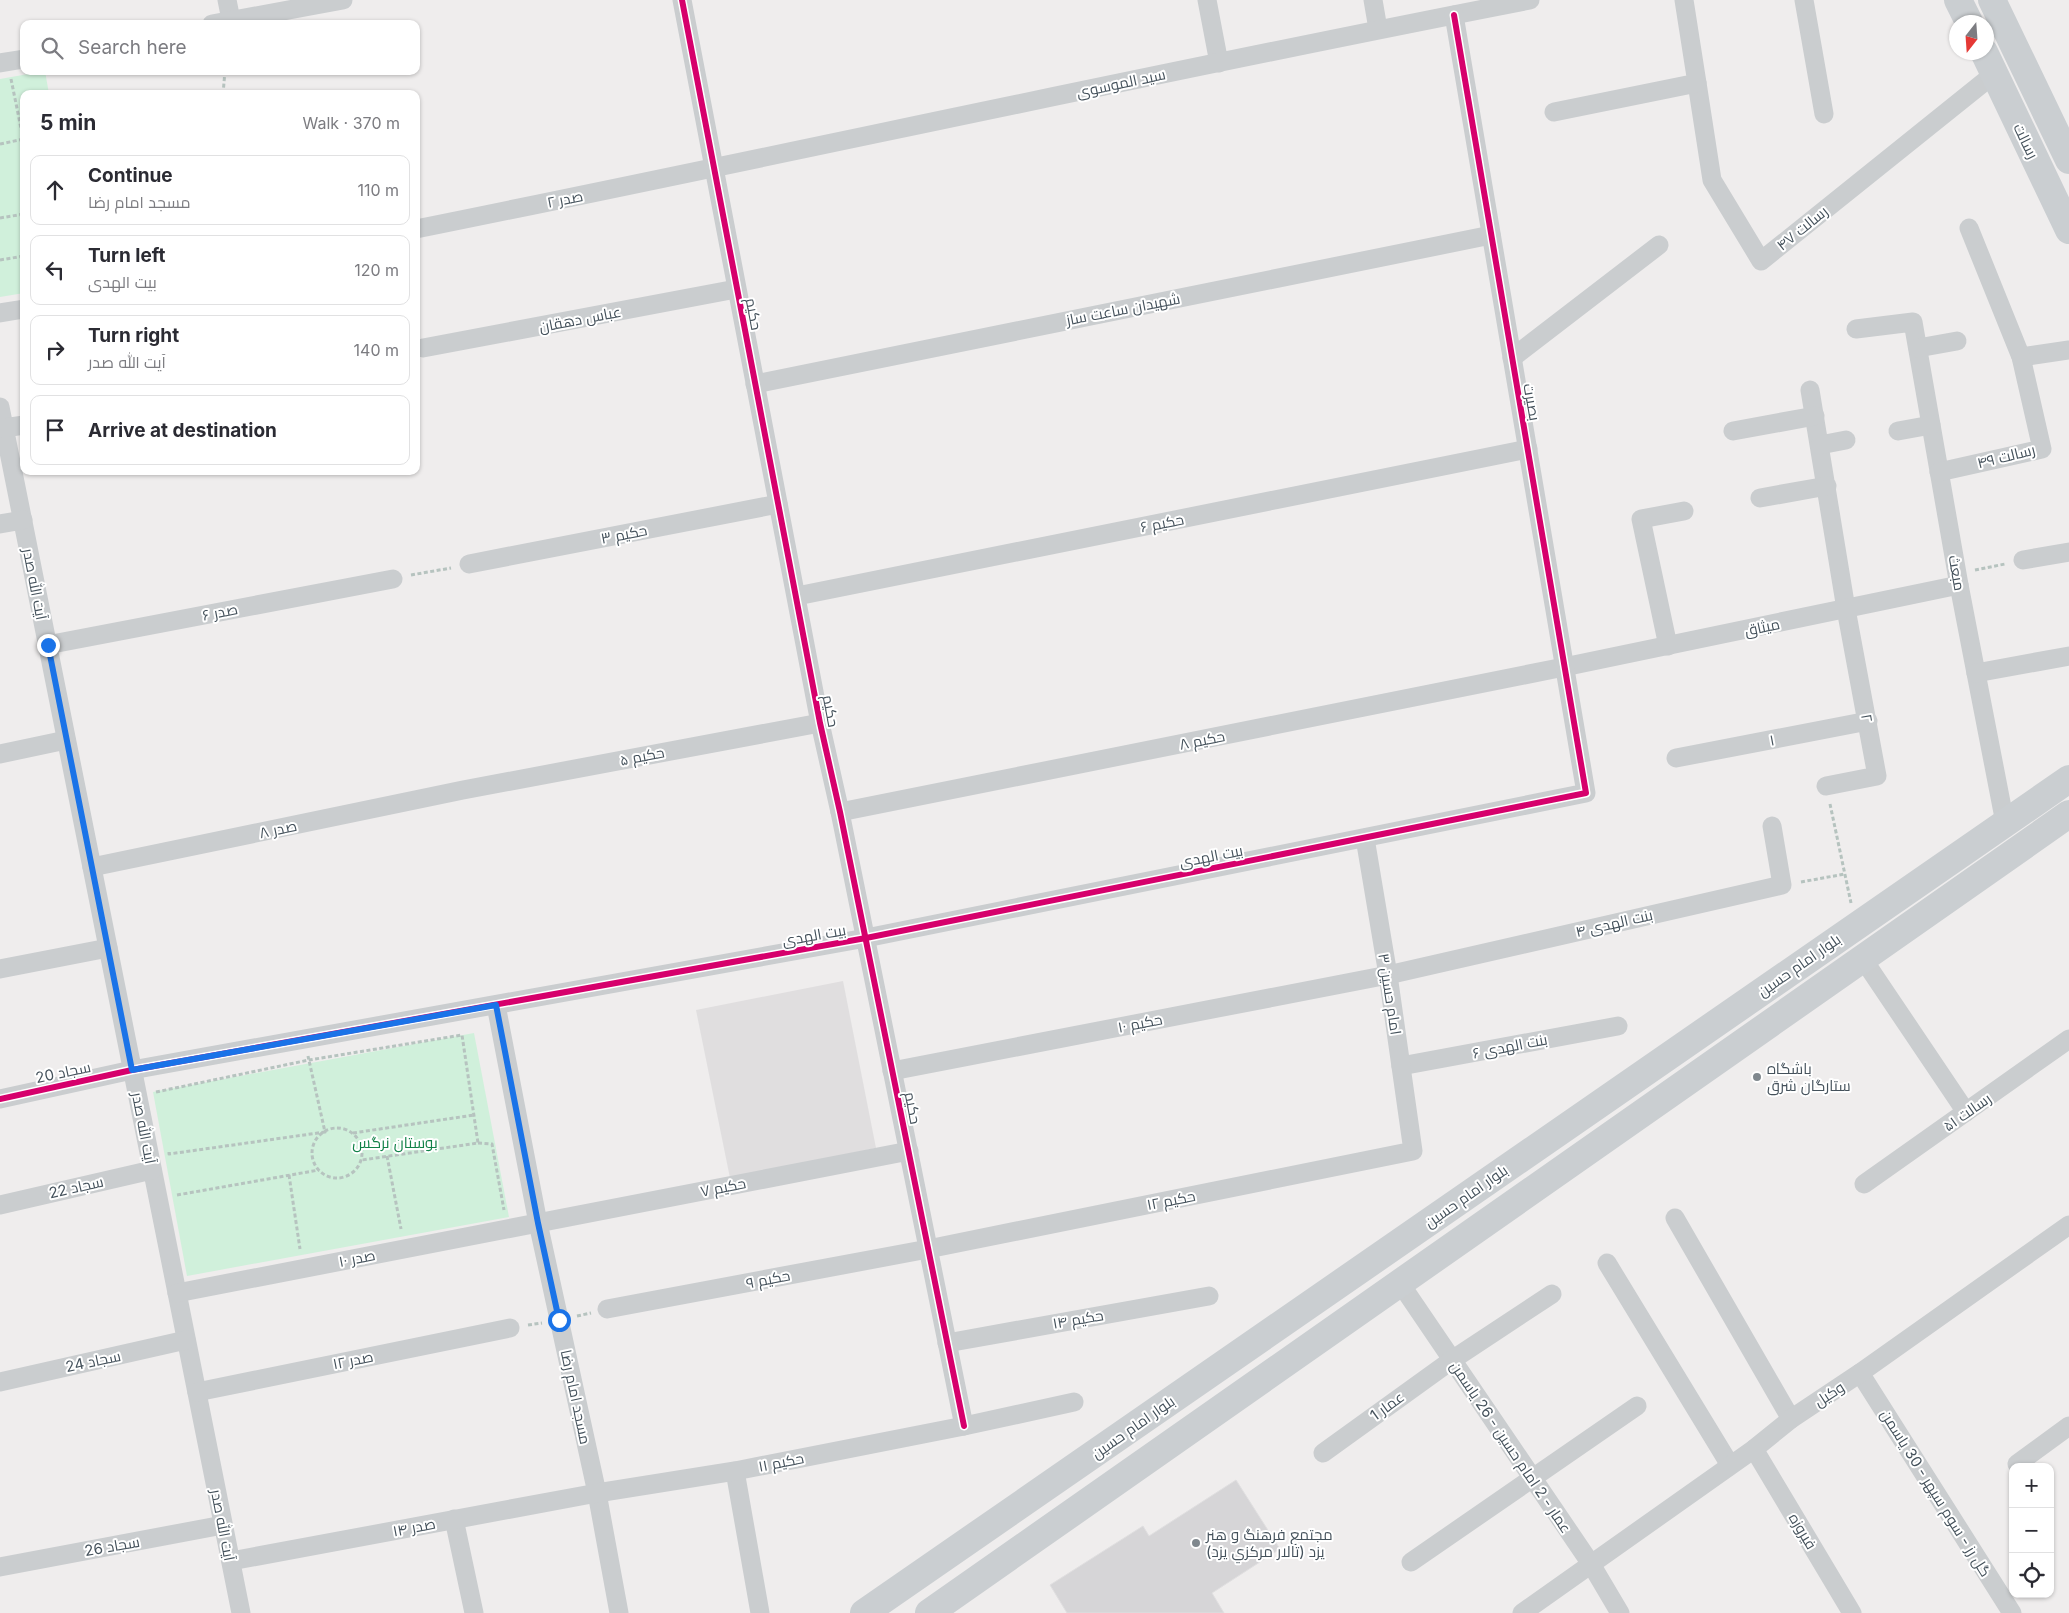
<!DOCTYPE html>
<meta charset="utf-8">
<style>
:root{--surface:#fff;--page:#f7f7f7;--text:#2b2b33;--muted:#7c7c81;--line:#e1e1e2}
body{margin:0;font-family:Inter,Cairo,sans-serif;background:var(--page);color:var(--text)}
.controls{position:absolute;right:15px;bottom:15px;display:grid;overflow:hidden;border-radius:10px;box-shadow:0 1px 4px #0004}
.controls button{width:45px;height:45px;display:grid;place-items:center;padding:0;border:0;border-bottom:1px solid var(--line);background:var(--surface);color:var(--text);font:25px sans-serif}
.compass{position:absolute;left:1949px;top:15px;width:45px;height:45px;border-radius:50%;background:var(--surface);box-shadow:0 1px 4px #0004;rotate:197deg}
.stop{position:absolute;width:15px;height:15px;margin:-11px;border:4px solid #1a73e8;border-radius:50%;background:#fff}
.stop.end{background:#1a73e8;border-color:#fff;box-shadow:0 1px 5px #0008}
.list{margin:0;padding:0;list-style:none}
h2{display:flex;justify-content:space-between;align-items:center;height:65px;margin:0;padding:0 20px;font-size:21px}
h2 small{font-size:16px;font-weight:400;color:var(--muted)}
.list li{display:grid;grid-template-columns:32px 1fr auto;gap:15px;align-items:center;box-sizing:border-box;height:70px;margin:0 10px 10px;padding:0 10px;border:1px solid var(--line);border-radius:10px}
.list b{display:block;font-size:19px;white-space:nowrap}
.list p{margin:0;font-size:16px;white-space:nowrap;color:var(--muted)}
.list em{font-size:16px;font-style:normal;color:var(--muted)}
.icon{flex:none;width:28px;height:28px;fill:none;stroke:currentColor;stroke-width:2;stroke-linecap:round;stroke-linejoin:round}
.map{position:relative;flex:none;width:2069px;height:1613px;overflow:hidden}
.search{position:absolute;background:var(--surface);box-shadow:0 1px 4px #0004;left:20px;top:20px;width:400px;height:55px;display:flex;align-items:center;gap:12px;box-sizing:border-box;padding:0 18px;border-radius:10px;color:var(--muted);font-size:19px}
.panel{position:absolute;background:var(--surface);box-shadow:0 1px 4px #0004;left:20px;top:90px;width:400px;height:385px;border-radius:10px}
.map>svg:first-child{display:block}
.education{fill:#e0dedf}
.green{fill:#d0f0db}
.building{fill:#d6d5d7;stroke:#e0dfe0}
.lines{fill:none;stroke-linecap:round;stroke-linejoin:round}
.path{stroke:#b6c3bf;stroke-width:3;stroke-dasharray:4 2.5;stroke-linecap:butt}
.street{stroke:#cacdcf;stroke-width:19}
.secondary{stroke:#caced1;stroke-width:28}
.cycleway-casing{stroke:#fff;stroke-width:9}
.cycleway{stroke:#d6006c;stroke-width:6}
.route{stroke:#1a73e8;stroke-width:6}
.poi-dot{fill:#80888e;stroke:#fff;stroke-width:2}
.labels{text-anchor:middle;dominant-baseline:central;stroke-width:4;stroke-linejoin:round;paint-order:stroke}
.street-label{font-size:15px;fill:#44515b;stroke:#fff}
.poi-label{font-size:15px;fill:#44515b;stroke:#fff;text-anchor:start}
.park-label{font-size:15px;fill:#108147;stroke:#fff}
</style>
<div class="map">
<svg width="2069" height="1613" viewBox="0 0 2069 1613">
<rect width="100%" height="100%" fill="#efeded"/>
<path class="education" d="M843,981L876,1148L730,1178L696,1010Z"/>
<g class="green">
<path d="M45,71L49,94H24V293L0,297V79Z"/>
<path d="M474,1033L509,1217L187,1276L153,1092Z"/>
</g>
<path class="building" d="M1236,1480L1280,1549L1212,1593L1224,1613H1067L1050,1585L1143,1526L1149,1536Z"/>
<g class="lines">
<g class="path">
<path d="M11,79L24,143"/>
<path d="M223,94L225,71"/>
<path d="M0,144L24,139"/>
<path d="M0,218L24,214"/>
<path d="M0,260L24,256"/>
<path d="M1975,570L2005,564"/>
<path d="M411,575L451,568"/>
<path d="M1830,804L1851,903"/>
<path d="M1801,882L1845,874"/>
<path d="M156,1092L309,1060L462,1035L478,1143L362,1160"/>
<circle cx="337" cy="1153" r="25"/>
<path d="M353,1133L474,1115"/>
<path d="M478,1143L492,1144L504,1210"/>
<path d="M169,1152V1154L325,1132L308,1056"/>
<path d="M387,1156L401,1229"/>
<path d="M289,1175L300,1249"/>
<path d="M177,1195L319,1170"/>
<path d="M577,1316L591,1313"/>
<path d="M528,1325L542,1323"/>
</g>
<g class="street">
<path d="M227,0L231,20"/>
<path d="M682,0L820,723L840,812L964,1426"/>
<path d="M1207,0L1219,63"/>
<path d="M1373,0L1378,29"/>
<path d="M1804,0L1824,114"/>
<path d="M212,24L343,0"/>
<path d="M0,63L24,59"/>
<path d="M1697,83L1712,180L1761,261L1994,74"/>
<path d="M1554,112L1697,83L1684,0"/>
<path d="M416,229C788,154 1158,72 1530,0"/>
<path d="M0,313L24,309"/>
<path d="M1856,329L1913,322L1959,585L2005,823"/>
<path d="M423,348L736,289"/>
<path d="M1918,348L1957,341"/>
<path d="M2021,357L2069,350"/>
<path d="M1512,358L1659,245"/>
<path d="M755,384L1491,235"/>
<path d="M1810,390L1846,609L1877,776L1826,786"/>
<path d="M0,407L241,1613"/>
<path d="M4,428L24,425"/>
<path d="M1733,431L1815,416"/>
<path d="M1898,431L1931,425"/>
<path d="M1820,445L1846,440"/>
<path d="M1939,472L2042,449L2021,357L1969,228"/>
<path d="M1760,498L1827,486"/>
<path d="M0,524L23,520"/>
<path d="M2023,560L2069,552"/>
<path d="M469,564L778,504"/>
<path d="M797,596L1528,449"/>
<path d="M47,645L393,579"/>
<path d="M1668,646L1641,519L1684,511"/>
<path d="M1976,673L2069,656"/>
<path d="M0,754L66,740"/>
<path d="M1676,758L1868,721"/>
<path d="M840,812L1564,667L1959,585"/>
<path d="M92,867L463,790L820,723"/>
<path d="M1863,959L1966,1112"/>
<path d="M0,969L108,948"/>
<path d="M496,1005L538,1223L597,1493L619,1613"/>
<path d="M1401,1066L1618,1026"/>
<path d="M892,1071L1388,975L1782,885L1772,826"/>
<path d="M0,1099L132,1070L866,938L1586,793L1454,15"/>
<path d="M1864,1184L2069,1039"/>
<path d="M0,1205L152,1170"/>
<path d="M1675,1218L1791,1419"/>
<path d="M1607,1263L1730,1465"/>
<path d="M1400,1283L1591,1564L1620,1613"/>
<path d="M177,1293L909,1151"/>
<path d="M607,1309L928,1249L1413,1151L1388,975L1365,838"/>
<path d="M947,1343L1209,1296"/>
<path d="M1860,1373L2012,1613"/>
<path d="M0,1382L186,1340"/>
<path d="M197,1392L510,1328"/>
<path d="M1754,1449L1852,1613"/>
<path d="M1323,1453L1452,1360L1552,1294"/>
<path d="M2017,1464L2069,1426"/>
<path d="M735,1471L760,1613"/>
<path d="M454,1519L474,1613"/>
<path d="M231,1561L597,1493L735,1471L964,1426L1074,1402"/>
<path d="M1411,1562L1637,1406"/>
<path d="M0,1567L223,1525"/>
<path d="M1522,1613L1754,1449L1791,1419L1860,1373L2069,1225"/>
</g>
<g class="secondary">
<path d="M1958,0L1969,22"/>
<path d="M1992,0L2069,160"/>
<path d="M1984,52L2069,230"/>
<path d="M864,1613L2069,779"/>
<path d="M929,1613L2069,814"/>
</g>
<g class="cycleway-casing">
<g id="cycleway">
<path d="M682,0L820,723L840,812L964,1426"/>
<path d="M0,1099L132,1070L866,938L1586,793L1454,15"/>
</g>
</g>
<use href="#cycleway" class="cycleway"/>
</g>
<g class="lines">
<path class="route" d="M48,645L132,1070L496,1005L538,1223L559,1320"/>
</g>
<g class="poi-dot">
<circle cx="1757" cy="1077" r="5"/>
<circle cx="1196" cy="1543" r="5"/>
</g>
<g class="labels">
<g class="street-label">
<text transform="translate(1121 83) rotate(-12)">سید الموسوی</text>
<text transform="translate(2026 141) rotate(64)">رسالت</text>
<text transform="translate(565 199) rotate(-11)">صدر ۲</text>
<text transform="translate(1802 228) rotate(-39)">رسالت ۴۷</text>
<text transform="translate(1123 309) rotate(-11)">شهیدان ساعت ساز</text>
<text transform="translate(754 314) rotate(79)">حکیم</text>
<text transform="translate(580 319) rotate(-11)">عباس دهقان</text>
<text transform="translate(1532 402) rotate(80)">بصیرت</text>
<text transform="translate(2006 456) rotate(-14)">رسالت ۴۹</text>
<text transform="translate(1162 523) rotate(-11)">حکیم ۶</text>
<text transform="translate(624 534) rotate(-11)">حکیم ۳</text>
<text transform="translate(1957 573) rotate(80)">مبعث</text>
<text transform="translate(35 584) rotate(79)">آیت الله صدر</text>
<text transform="translate(220 612) rotate(-11)">صدر ۶</text>
<text transform="translate(1762 627) rotate(-12)">میثاق</text>
<text transform="translate(831 711) rotate(79)">حکیم</text>
<text transform="translate(1867 718) rotate(80)">۲</text>
<text transform="translate(1202 740) rotate(-11)">حکیم ۸</text>
<text transform="translate(1772 740) rotate(-11)">۱</text>
<text transform="translate(642 756) rotate(-11)">حکیم ۵</text>
<text transform="translate(278 829) rotate(-12)">صدر ۸</text>
<text transform="translate(1211 856) rotate(-11)">بیت الهدی</text>
<text transform="translate(1614 923) rotate(-13)">بنت الهدی ۴</text>
<text transform="translate(814 935) rotate(-10)">بیت الهدی</text>
<text transform="translate(1799 965) rotate(-35)">بلوار امام حسین</text>
<text transform="translate(1390 994) rotate(81)">امام حسین ۳</text>
<text transform="translate(1140 1023) rotate(-11)">حکیم ۱۰</text>
<text transform="translate(1510 1046) rotate(-11)">بنت الهدی ۶</text>
<text transform="translate(63 1072) rotate(-12)">سجاد 20</text>
<text transform="translate(913 1108) rotate(79)">حکیم</text>
<text transform="translate(1967 1112) rotate(-35)">رسالت ۵۱</text>
<text transform="translate(144 1128) rotate(79)">آیت الله صدر</text>
<text transform="translate(76 1187) rotate(-13)">سجاد 22</text>
<text transform="translate(723 1187) rotate(-11)">حکیم ۷</text>
<text transform="translate(1466 1196) rotate(-35)">بلوار امام حسین</text>
<text transform="translate(1171 1200) rotate(-11)">حکیم ۱۲</text>
<text transform="translate(357 1258) rotate(-11)">صدر ۱۰</text>
<text transform="translate(768 1279) rotate(-11)">حکیم ۹</text>
<text transform="translate(1078 1319) rotate(-10)">حکیم ۱۴</text>
<text transform="translate(353 1360) rotate(-11)">صدر ۱۲</text>
<text transform="translate(93 1361) rotate(-12)">سجاد 24</text>
<text transform="translate(1829 1394) rotate(-33)">وکیل</text>
<text transform="translate(576 1397) rotate(78)">مسجد امام رضا</text>
<text transform="translate(1387 1406) rotate(-36)">عمار 1</text>
<text transform="translate(1133 1427) rotate(-35)">بلوار امام حسین</text>
<text transform="translate(1511 1447) rotate(56)">عمار - 2 امام حسین - 26 یاسمن</text>
<text transform="translate(781 1462) rotate(-11)">حکیم ۱۱</text>
<text transform="translate(1936 1493) rotate(58)">گل رز - سوم سپهر - 30 یاسمن</text>
<text transform="translate(223 1525) rotate(79)">آیت الله صدر</text>
<text transform="translate(414 1527) rotate(-11)">صدر ۱۴</text>
<text transform="translate(1803 1531) rotate(59)">فیروزه</text>
<text transform="translate(112 1546) rotate(-10)">سجاد 26</text>
</g>
<g class="poi-label">
<text x="1767" y="1068">باشگاه<tspan x="1767" dy="17">ستارگان شرق</tspan></text>
<text x="1206" y="1534">مجتمع فرهنگ و هنر<tspan x="1206" dy="17">یزد (تالار مركزي یزد)</tspan></text>
</g>
<g class="park-label">
<text x="395" y="1142">بوستان نرگس</text>
</g>
</g>
</svg>
<div class="controls">
<button>+</button>
<button>−</button>
<button><svg class="icon" aria-label="locate" viewBox="0 0 24 24"><circle cx="12" cy="12" r="6"/><path d="M12 2v4M12 18v4M2 12h4M18 12h4"/></svg></button>
</div>
<svg class="compass" viewBox="-18 -18 36 36"><path d="M0-13l5 13h-10z" fill="#e53935"/><path d="M0 13l5-13h-10z" fill="#7c7c81"/></svg>
<div class="stop" style="left:559px;top:1320px"></div>
<div class="stop end" style="left:48px;top:645px"></div>
<div class="search"><svg class="icon" aria-label="search" viewBox="0 0 24 24"><circle cx="10" cy="10" r="6"/><path d="M15 15l6 6"/></svg>Search here</div>
<section class="panel">
<h2>5 min<small>Walk · 370 m</small></h2>
<ul class="list">
<li><svg class="icon" aria-label="ahead" viewBox="0 0 24 24"><path d="M12 20V5M6 11l6-6 6 6"/></svg><div><b>Continue</b><p>مسجد امام رضا</p></div><em>110 m</em></li>
<li><svg class="icon" aria-label="left" viewBox="0 0 24 24"><path d="M17 20v-9H6M10 6l-5 5 5 5"/></svg><div><b>Turn left</b><p>بیت الهدی</p></div><em>120 m</em></li>
<li><svg class="icon" aria-label="right" viewBox="0 0 24 24"><path d="M7 20v-9h11M14 6l5 5-5 5"/></svg><div><b>Turn right</b><p>آیت الله صدر</p></div><em>140 m</em></li>
<li><svg class="icon" aria-label="arrive" viewBox="0 0 24 24"><path d="M6 21V4h12l-3 4 3 4H6"/></svg><div><b>Arrive at destination</b></div></li>
</ul>
</section>
</div>
